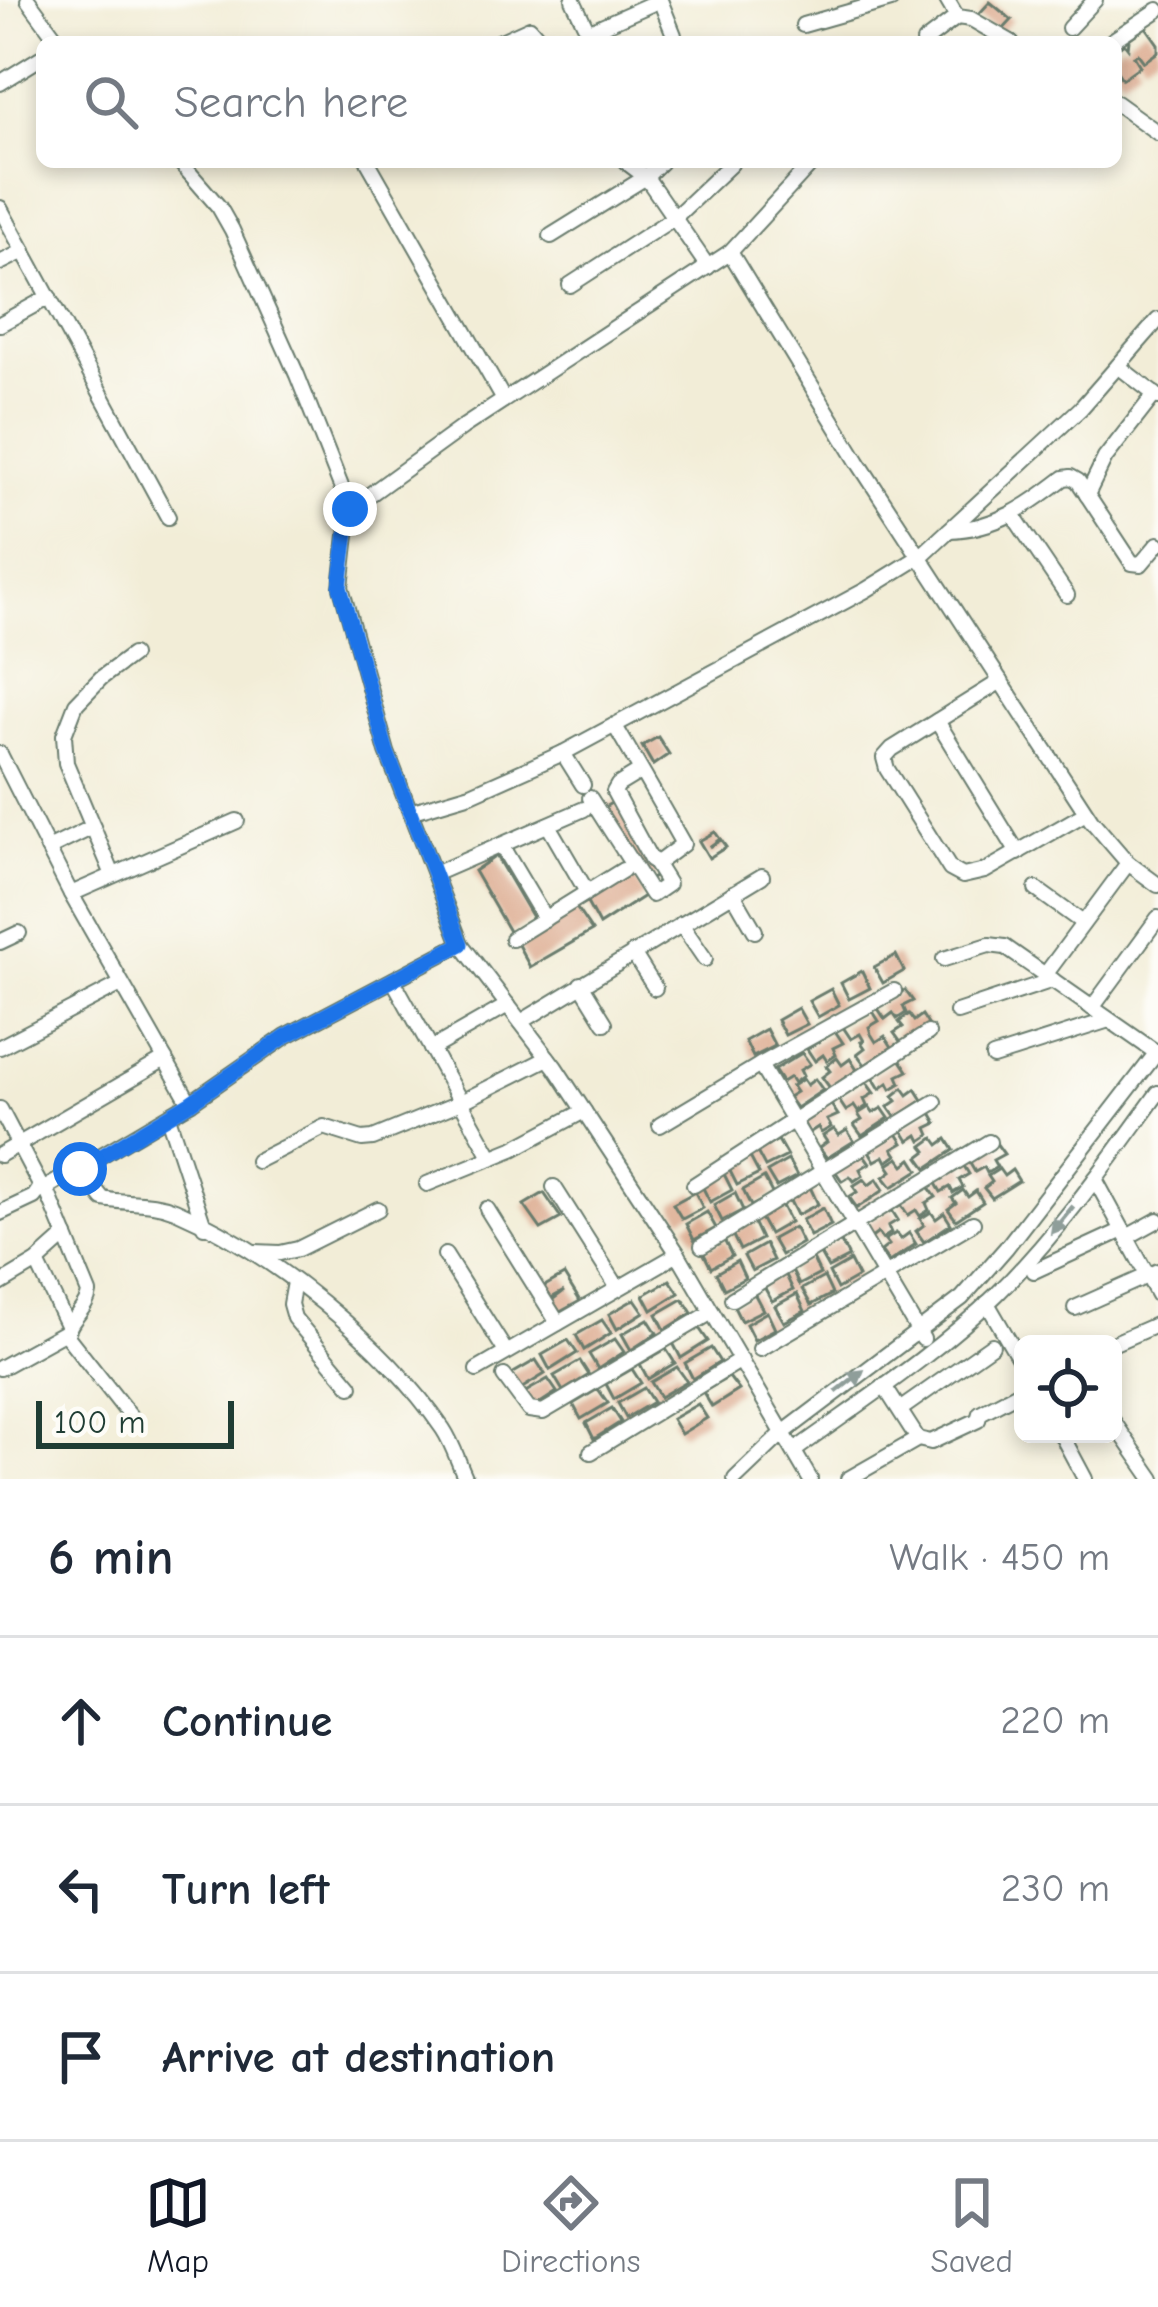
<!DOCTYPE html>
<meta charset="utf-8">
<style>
:root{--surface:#fff;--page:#f6f6f7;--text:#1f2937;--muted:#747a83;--line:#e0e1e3;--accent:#111827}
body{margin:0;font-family:"Comic Neue",sans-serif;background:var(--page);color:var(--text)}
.controls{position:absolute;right:36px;bottom:36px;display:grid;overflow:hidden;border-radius:18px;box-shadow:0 6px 18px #0003}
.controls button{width:108px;height:108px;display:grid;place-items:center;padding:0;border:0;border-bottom:3px solid var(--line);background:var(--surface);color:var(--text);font:60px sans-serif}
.scale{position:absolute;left:36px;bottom:30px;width:198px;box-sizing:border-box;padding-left:12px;border:6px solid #1f3d34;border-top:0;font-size:33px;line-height:42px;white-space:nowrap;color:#1f3d34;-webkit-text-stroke:9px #fdfcf7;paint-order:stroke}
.stop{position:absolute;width:36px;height:36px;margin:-27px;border:9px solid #1a73e8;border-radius:50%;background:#fff}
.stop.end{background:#1a73e8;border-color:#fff;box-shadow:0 3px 12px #0008}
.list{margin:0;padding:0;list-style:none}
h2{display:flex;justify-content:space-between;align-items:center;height:156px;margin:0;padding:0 48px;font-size:51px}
h2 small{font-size:39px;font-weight:400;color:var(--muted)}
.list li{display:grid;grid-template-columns:78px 1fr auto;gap:36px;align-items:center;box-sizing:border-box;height:168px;padding:0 48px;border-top:3px solid var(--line)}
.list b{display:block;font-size:45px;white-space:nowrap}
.list em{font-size:39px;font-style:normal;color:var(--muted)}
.icon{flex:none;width:66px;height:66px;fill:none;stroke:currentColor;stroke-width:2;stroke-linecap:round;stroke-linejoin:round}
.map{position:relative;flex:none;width:1158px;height:1479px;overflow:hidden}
.search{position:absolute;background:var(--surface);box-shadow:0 6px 18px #0003;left:36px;right:36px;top:36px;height:132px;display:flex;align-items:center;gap:30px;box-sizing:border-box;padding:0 42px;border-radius:18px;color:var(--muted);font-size:45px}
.sheet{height:660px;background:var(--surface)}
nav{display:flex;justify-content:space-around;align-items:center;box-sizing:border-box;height:168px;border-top:3px solid var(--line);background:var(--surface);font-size:33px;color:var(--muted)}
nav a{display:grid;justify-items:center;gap:6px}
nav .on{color:var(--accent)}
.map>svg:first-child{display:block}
.building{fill:#ddac91}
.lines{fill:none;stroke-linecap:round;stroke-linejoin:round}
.minor-casing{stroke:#697b6d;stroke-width:18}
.minor{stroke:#fff;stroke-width:14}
.oneway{fill:#8f9e9a}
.route{stroke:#1a73e8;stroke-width:15}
</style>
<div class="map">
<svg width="1158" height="1479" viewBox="0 0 1158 1479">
<rect width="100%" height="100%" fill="#fdfcf7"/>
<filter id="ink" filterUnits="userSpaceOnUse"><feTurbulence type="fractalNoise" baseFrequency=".00833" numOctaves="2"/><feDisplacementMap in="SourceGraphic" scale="24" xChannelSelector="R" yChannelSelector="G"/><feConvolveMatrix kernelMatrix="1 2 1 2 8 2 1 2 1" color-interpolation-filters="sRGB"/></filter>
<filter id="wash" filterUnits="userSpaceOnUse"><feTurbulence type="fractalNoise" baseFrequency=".004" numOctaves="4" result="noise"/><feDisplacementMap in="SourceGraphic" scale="48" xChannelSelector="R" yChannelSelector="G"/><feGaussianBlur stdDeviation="2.7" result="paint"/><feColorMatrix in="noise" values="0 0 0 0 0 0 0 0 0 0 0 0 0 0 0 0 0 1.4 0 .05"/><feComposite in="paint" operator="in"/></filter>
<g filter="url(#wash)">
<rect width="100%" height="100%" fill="#f2edd7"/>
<g id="blocks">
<g class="building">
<path d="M990,2L1012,20L1000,33L977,16Z"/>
<path d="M1146,27L1158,44V52L1144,62L1138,54L1134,56L1140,66L1122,79L1116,70V49L1124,43L1128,48L1129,39Z"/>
<path d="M658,737L669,754L653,765L642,746Z"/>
<path d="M615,801L659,874L646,882L601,809Z"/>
<path d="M715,832L720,839L709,847L721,840L726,847L709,858L699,841Z"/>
<path d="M496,856L533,919L510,933L474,871Z"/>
<path d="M631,872L644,896L599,925L586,901Z"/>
<path d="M575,906L592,931L530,967L517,943Z"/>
<path d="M896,955L904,971L883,983L874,967Z"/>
<path d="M862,971L870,988L849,999L841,983Z"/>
<path d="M831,989L839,1005L818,1017L809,1001Z"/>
<path d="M905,990L913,1001L903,1006L906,1013L897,1019L893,1013L885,1019L877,1007Z"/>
<path d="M798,1008L807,1024L785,1035L777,1020Z"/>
<path d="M872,1010L879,1021L869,1027L871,1034L876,1042L885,1036L892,1047L865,1065L857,1054L865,1048L861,1042L864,1041L860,1034L851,1039L843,1027Z"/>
<path d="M909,1014L914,1021L922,1015L929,1026L902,1044L894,1033L903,1027L899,1022Z"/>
<path d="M766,1029L775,1046L753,1057L745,1041Z"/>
<path d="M835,1031L843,1043L833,1048L836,1055L827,1061L823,1055L815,1061L807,1049Z"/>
<path d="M802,1053L810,1064L800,1070L803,1076L794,1083L790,1077L782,1082L774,1070Z"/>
<path d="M837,1058L842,1065L850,1059L857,1070L830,1088L822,1077L830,1071L826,1066Z"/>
<path d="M900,1059L908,1071L898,1076L901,1083L891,1089L888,1083L880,1089L872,1076Z"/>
<path d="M803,1079L807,1085L815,1079L823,1090L796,1108L788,1097L796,1092L792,1086Z"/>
<path d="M866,1082L874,1093L864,1099L867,1106L858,1112L854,1106L846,1111L838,1099Z"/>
<path d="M903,1088L908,1095L916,1089L923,1100L896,1118L888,1107L897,1101L893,1096Z"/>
<path d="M830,1103L838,1115L827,1120L831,1127L821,1133L818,1127L809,1133L802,1120Z"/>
<path d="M869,1107L873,1113L882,1108L889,1118L862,1136L854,1125L862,1120L858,1114Z"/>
<path d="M930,1111L937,1123L927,1128L930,1135L921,1141L918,1135L909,1141L901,1128Z"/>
<path d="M834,1129L839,1135L847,1130L854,1141L827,1158L819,1148L827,1142L823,1136Z"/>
<path d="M896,1132L903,1143L893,1149L897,1155L887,1162L884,1156L875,1161L868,1149Z"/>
<path d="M934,1138L939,1145L947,1139L954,1150L927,1168L919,1157L927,1151L923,1146Z"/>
<path d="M778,1140L787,1156L765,1167L757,1152Z"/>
<path d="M996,1143L1004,1154L993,1160L997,1167L987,1173L984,1167L975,1172L968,1160Z"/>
<path d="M862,1152L870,1163L860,1169L863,1175L854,1181L850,1176L842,1181L834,1169Z"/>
<path d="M750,1157L759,1174L737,1185L729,1169Z"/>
<path d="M899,1158L904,1165L912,1159L919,1170L892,1187L884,1177L892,1171L888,1165Z"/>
<path d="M788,1160L797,1176L776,1187L767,1172Z"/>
<path d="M962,1163L969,1174L959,1180L963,1187L953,1193L950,1187L941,1192L934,1180Z"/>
<path d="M999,1169L1004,1176L1012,1170L1019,1181L992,1198L984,1188L992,1182L988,1176Z"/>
<path d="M724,1174L732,1190L710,1202L702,1186Z"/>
<path d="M764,1178L773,1195L751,1206L743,1190Z"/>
<path d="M864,1179L869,1185L877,1179L884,1190L857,1208L849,1197L857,1192L853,1186Z"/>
<path d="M928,1186L936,1197L926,1203L929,1210L920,1216L916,1210L908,1215L900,1203Z"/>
<path d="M810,1187L818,1204L797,1215L789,1199Z"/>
<path d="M963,1190L968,1197L976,1191L983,1202L956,1220L948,1209L956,1203L952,1198Z"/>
<path d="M695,1192L703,1208L682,1219L673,1204Z"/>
<path d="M544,1193L561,1218L541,1229L524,1205Z"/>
<path d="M735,1193L743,1210L722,1221L714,1205Z"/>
<path d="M782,1206L790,1222L769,1234L760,1218Z"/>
<path d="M823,1208L831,1225L810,1236L802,1220Z"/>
<path d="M891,1209L898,1220L888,1226L891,1233L882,1239L878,1233L870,1239L862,1226Z"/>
<path d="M707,1212L716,1228L694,1240L686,1224Z"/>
<path d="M931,1212L936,1219L944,1213L951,1224L924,1242L916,1231L924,1225L920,1219Z"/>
<path d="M753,1222L761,1239L740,1250L732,1234Z"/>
<path d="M794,1227L802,1243L781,1255L772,1239Z"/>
<path d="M896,1233L901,1239L909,1233L916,1244L889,1262L881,1251L889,1245L885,1240Z"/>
<path d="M724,1240L732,1256L711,1268L703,1252Z"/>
<path d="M840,1240L849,1257L828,1268L819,1252Z"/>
<path d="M765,1244L773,1260L752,1271L744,1256Z"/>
<path d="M812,1257L820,1274L799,1285L791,1269Z"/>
<path d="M737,1261L745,1278L724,1289L716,1273Z"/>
<path d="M850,1261L858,1277L837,1289L829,1273Z"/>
<path d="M785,1273L793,1290L772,1301L763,1285Z"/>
<path d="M564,1275L580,1301L560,1312L552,1300L564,1291L551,1298L543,1287Z"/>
<path d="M824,1277L832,1294L811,1305L802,1289Z"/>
<path d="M670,1280L679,1293L652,1310L644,1295Z"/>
<path d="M754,1293L763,1310L741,1321L733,1305Z"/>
<path d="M797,1294L805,1311L784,1322L775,1306Z"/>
<path d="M635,1299L644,1312L617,1329L609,1314Z"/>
<path d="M683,1299L692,1313L665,1330L657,1314Z"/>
<path d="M767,1312L775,1329L754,1340L746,1324Z"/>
<path d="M648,1319L657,1333L631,1350L622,1334Z"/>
<path d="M602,1320L611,1333L584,1350L576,1335Z"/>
<path d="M699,1328L708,1341L681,1358L673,1343Z"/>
<path d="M615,1339L624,1352L598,1369L589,1354Z"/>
<path d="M568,1340L577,1353L550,1370L542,1355Z"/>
<path d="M711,1348L720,1362L693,1379L685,1363Z"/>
<path d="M666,1349L675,1363L648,1379L640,1364Z"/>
<path d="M536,1360L545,1374L519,1390L510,1375Z"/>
<path d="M580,1361L589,1375L563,1391L554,1376Z"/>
<path d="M677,1367L687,1381L660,1397L651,1382Z"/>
<path d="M632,1369L641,1383L614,1399L606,1384Z"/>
<path d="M729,1377L739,1390L712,1407L703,1392Z"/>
<path d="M548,1379L557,1392L531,1409L522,1394Z"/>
<path d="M644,1388L653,1402L626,1418L618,1403Z"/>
<path d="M598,1389L608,1403L581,1419L573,1404Z"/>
<path d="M698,1404L707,1418L681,1434L672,1419Z"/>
<path d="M612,1408L621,1422L594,1439L586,1423Z"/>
</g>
</g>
</g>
<g filter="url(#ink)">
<use href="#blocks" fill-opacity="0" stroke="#697b6d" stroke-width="3"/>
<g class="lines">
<g class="minor-casing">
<g id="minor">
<path d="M28,0L59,42"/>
<path d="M573,0L593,42"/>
<path d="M947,0L957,17"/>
<path d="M803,25L891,0"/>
<path d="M1069,28L1095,0"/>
<path d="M588,32L660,0L674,35"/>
<path d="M499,42L530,28L542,42"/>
<path d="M924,42L957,17L971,19L1011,42"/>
<path d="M1110,42L1158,10"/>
<path d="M0,83L42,57"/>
<path d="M1116,103L1158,133"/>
<path d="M180,162L219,207L232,230L297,375L350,509L341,587L387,752L461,944L555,1067L678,1254L810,1479"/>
<path d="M368,162L504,400"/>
<path d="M626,162L646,177L708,267"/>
<path d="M0,208L168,517"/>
<path d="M551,236L646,177L661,162"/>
<path d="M730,252L813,162"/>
<path d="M0,263L24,251"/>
<path d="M570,285L675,217L731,164"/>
<path d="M0,324L49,297"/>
<path d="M1118,366L1158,397"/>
<path d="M1087,495L1105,458L1155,394"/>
<path d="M350,509L463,427L730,252L858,462L1091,820L1128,863L1158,885"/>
<path d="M1013,515L1067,595"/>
<path d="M949,530C996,529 1028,506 1064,478L1071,477L1078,481L1132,563L1141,564L1158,544"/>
<path d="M1001,681L892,749L884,758L887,769L950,869L963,876L985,871L1086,813"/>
<path d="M937,721L1018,853"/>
<path d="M615,726C638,765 661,805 683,844L659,862L651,860L614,792L618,785L641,771"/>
<path d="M563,753L583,785"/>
<path d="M0,754L71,894L190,1103"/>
<path d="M590,798L652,895L668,884L655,863"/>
<path d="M410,812L471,794L563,753L866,590L921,556L1081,408L1158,320"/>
<path d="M548,825L587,892"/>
<path d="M501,845L545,919"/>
<path d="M48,849L93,827"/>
<path d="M434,874L584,809"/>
<path d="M113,875L66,763L64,735L76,704L101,678L132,655"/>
<path d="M1036,889L1083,923"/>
<path d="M733,893L755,931"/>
<path d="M71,894L237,821"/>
<path d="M681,924L705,959"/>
<path d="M512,939L623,870"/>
<path d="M0,942L19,933"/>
<path d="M633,953L655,988"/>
<path d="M944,959L989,945L1005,947L1157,1053"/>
<path d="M1045,975L1128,863"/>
<path d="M393,980L492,1158"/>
<path d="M581,984L605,1023"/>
<path d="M1092,1008L1158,918"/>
<path d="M957,1012L1053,980"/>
<path d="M521,1022L762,876"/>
<path d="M0,1047L121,984"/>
<path d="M431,1049L508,1005"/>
<path d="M993,1057L1109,1020"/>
<path d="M760,1065L923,1339"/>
<path d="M0,1109L41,1187L34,1197L0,1213"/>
<path d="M168,1117L204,1226"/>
<path d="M660,1125L760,1065L894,991"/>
<path d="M0,1155L165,1059"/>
<path d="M257,1161L324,1127L362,1139L373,1138L461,1102L548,1058"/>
<path d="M80,1170L103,1199C127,1204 151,1200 175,1210C270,1251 384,1343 443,1429C453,1444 458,1462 466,1479"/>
<path d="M1095,1179L1158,1295"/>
<path d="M427,1184L513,1149L584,1111"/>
<path d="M694,1185L928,1033"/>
<path d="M554,1187L618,1288"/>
<path d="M46,1188L89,1293C87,1310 68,1319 67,1336L130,1416"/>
<path d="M39,1192L190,1103L286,1036L461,944"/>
<path d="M487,1209L558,1323"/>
<path d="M1127,1237L1158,1220"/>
<path d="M702,1246L935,1102"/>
<path d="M255,1252L280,1253L298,1249L378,1209"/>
<path d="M445,1255L506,1352"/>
<path d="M37,1262L68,1327"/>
<path d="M1034,1271L1123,1230"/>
<path d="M294,1282L290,1304L294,1318L351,1386"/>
<path d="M0,1284L37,1262L66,1236"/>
<path d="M732,1299L989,1142"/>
<path d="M987,1303L1023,1365"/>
<path d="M1075,1308L1158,1271"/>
<path d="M1112,1344L1158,1324"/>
<path d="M760,1349L973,1223"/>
<path d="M0,1368L67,1331"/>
<path d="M477,1370L678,1254"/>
<path d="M504,1376L529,1410L543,1412L712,1312"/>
<path d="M884,1386L918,1439"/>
<path d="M901,1409L992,1345"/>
<path d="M1113,1421L1153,1479"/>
<path d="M1061,1434L1085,1479"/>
<path d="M794,1451C863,1401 936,1354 997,1294C1058,1234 1108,1162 1158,1093"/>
<path d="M591,1452L741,1360"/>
<path d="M735,1479L783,1433L962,1298L1006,1248L1158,1051"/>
<path d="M848,1479L918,1439L931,1442L978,1420L980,1413L1018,1393"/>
</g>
</g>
<use href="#minor" class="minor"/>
</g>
<defs><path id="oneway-solid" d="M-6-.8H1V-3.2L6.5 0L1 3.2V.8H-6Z" transform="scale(3)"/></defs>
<g class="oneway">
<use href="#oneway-solid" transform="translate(1062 1220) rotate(129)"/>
<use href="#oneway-solid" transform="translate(850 1381) rotate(-38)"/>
</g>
</g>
<g class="lines" filter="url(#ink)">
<path class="route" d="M80,1169L190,1103L286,1036L461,944L387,752L340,587L350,509"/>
</g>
</svg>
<div class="controls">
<button><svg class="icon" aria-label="locate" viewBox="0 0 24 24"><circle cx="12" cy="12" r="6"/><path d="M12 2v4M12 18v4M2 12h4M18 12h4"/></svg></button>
</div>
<div class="scale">100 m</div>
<div class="stop" style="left:80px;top:1169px"></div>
<div class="stop end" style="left:350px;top:509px"></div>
<div class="search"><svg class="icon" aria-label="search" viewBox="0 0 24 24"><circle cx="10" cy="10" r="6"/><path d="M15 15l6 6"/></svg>Search here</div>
</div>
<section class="sheet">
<h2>6 min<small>Walk · 450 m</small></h2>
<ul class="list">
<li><svg class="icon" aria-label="ahead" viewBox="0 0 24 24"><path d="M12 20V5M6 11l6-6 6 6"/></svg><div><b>Continue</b></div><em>220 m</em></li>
<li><svg class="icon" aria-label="left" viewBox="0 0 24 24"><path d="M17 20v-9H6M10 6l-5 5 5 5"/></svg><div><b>Turn left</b></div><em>230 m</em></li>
<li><svg class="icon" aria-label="arrive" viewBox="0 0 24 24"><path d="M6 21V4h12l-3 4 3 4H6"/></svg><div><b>Arrive at destination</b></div></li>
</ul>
</section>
<nav>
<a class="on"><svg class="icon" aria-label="map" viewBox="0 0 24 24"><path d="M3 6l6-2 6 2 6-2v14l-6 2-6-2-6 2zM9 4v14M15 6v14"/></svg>Map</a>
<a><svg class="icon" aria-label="directions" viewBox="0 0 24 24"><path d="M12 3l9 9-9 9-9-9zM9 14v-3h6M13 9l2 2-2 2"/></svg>Directions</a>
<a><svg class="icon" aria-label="saved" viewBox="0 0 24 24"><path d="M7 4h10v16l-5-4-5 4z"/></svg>Saved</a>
</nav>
